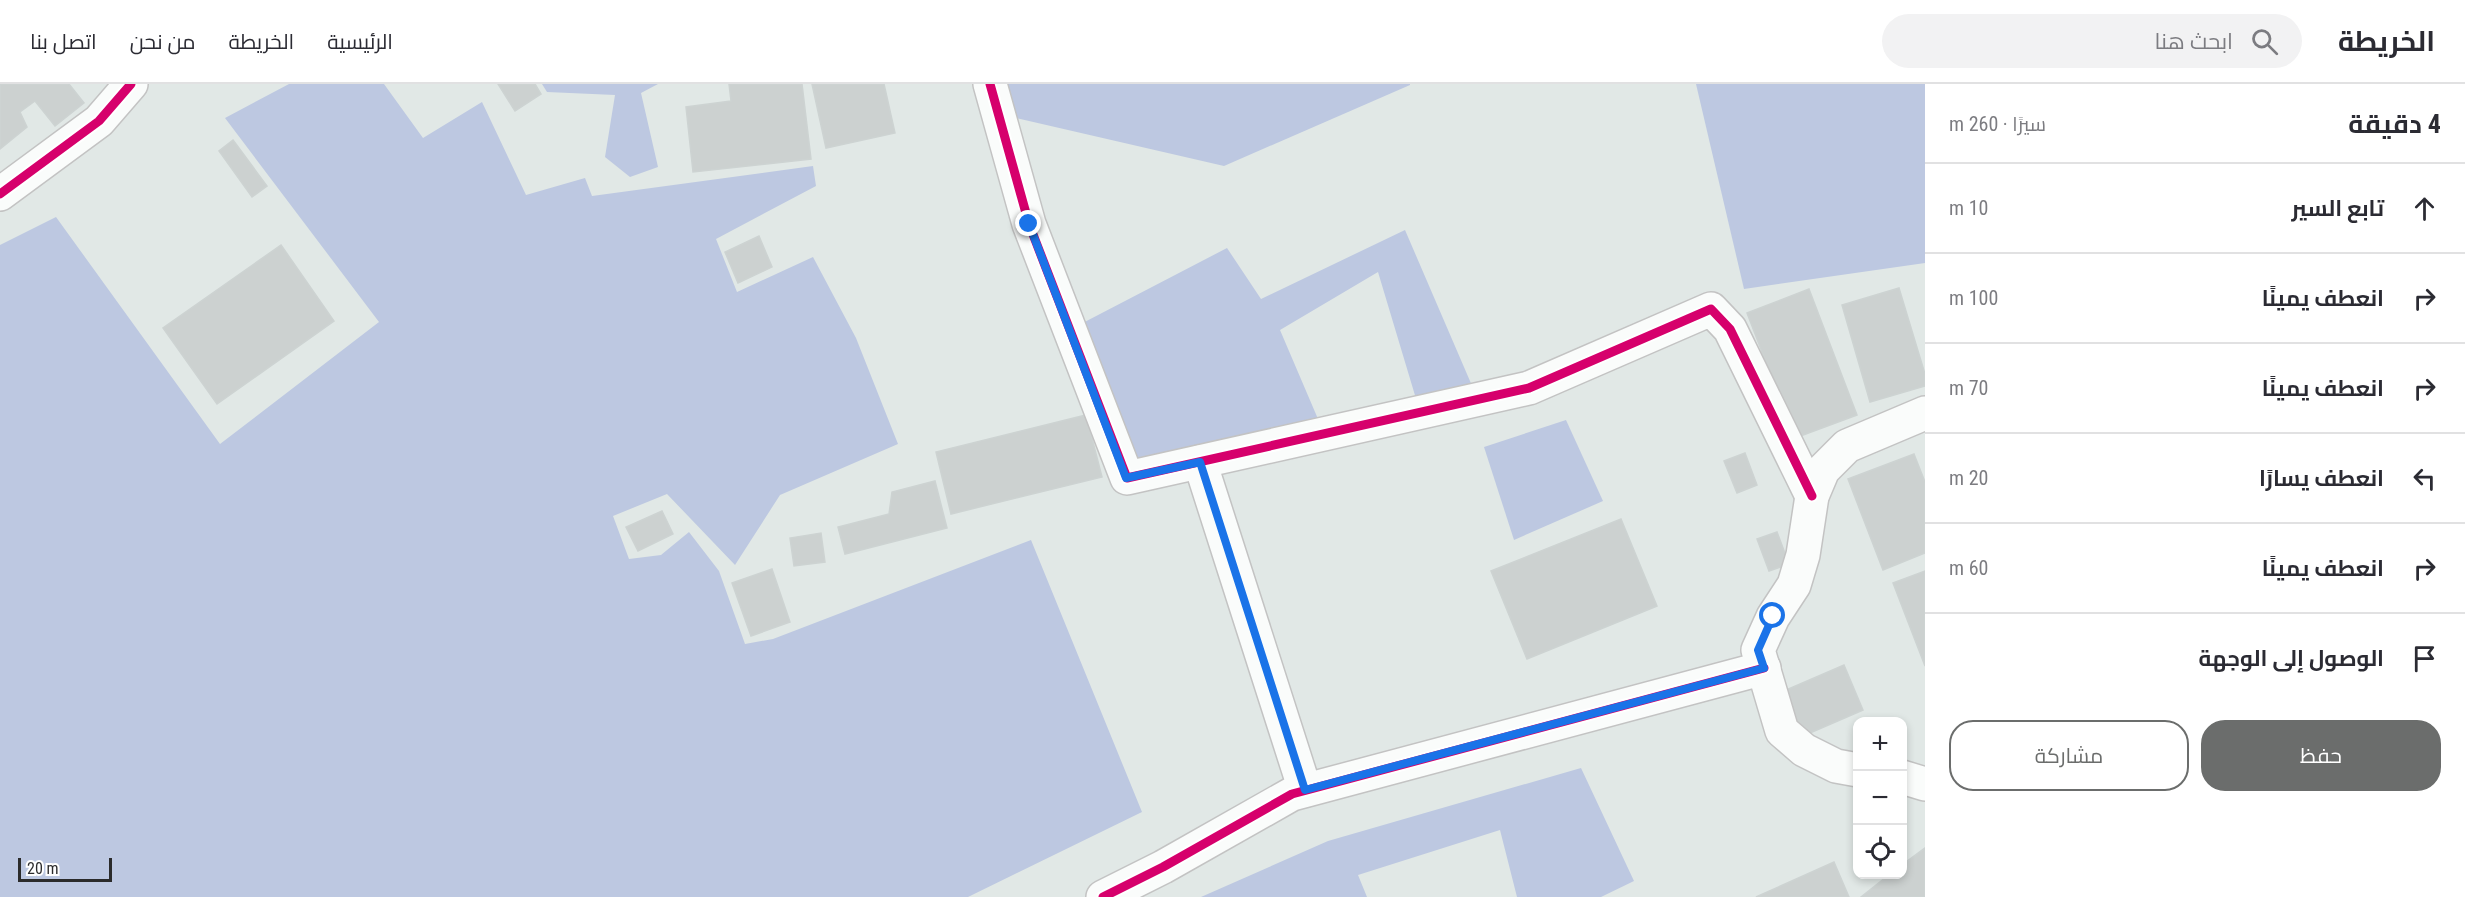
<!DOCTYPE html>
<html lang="ar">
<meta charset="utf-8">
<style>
:root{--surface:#fff;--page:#f2f2f3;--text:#2b2b33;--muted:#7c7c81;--line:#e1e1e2;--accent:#6b6d6c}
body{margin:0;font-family:"Roboto Condensed",Cairo,sans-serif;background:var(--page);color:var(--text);direction:rtl}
.controls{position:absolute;right:18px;bottom:18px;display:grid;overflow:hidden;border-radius:12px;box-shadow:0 3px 9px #0003}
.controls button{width:54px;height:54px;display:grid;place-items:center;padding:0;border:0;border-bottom:2px solid var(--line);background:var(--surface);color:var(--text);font:30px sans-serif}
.scale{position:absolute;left:18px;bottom:15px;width:94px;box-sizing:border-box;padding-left:6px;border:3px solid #2b2b2b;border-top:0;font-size:16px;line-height:21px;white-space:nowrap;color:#2b2b2b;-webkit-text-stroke:4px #fff;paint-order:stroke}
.stop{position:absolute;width:18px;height:18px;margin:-14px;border:4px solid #1a73e8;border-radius:50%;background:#fff}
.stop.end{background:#1a73e8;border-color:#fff;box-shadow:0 2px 6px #0008}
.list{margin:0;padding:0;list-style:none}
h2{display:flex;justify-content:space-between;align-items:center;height:78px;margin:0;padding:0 24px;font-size:26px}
h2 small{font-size:20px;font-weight:400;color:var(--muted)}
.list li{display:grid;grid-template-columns:39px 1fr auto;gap:18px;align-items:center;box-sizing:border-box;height:90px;padding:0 24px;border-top:2px solid var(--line)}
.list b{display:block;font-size:22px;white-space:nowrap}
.list em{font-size:20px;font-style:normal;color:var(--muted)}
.actions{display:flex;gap:12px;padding:18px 24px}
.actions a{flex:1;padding:14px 0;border:2px solid var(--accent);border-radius:24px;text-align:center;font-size:21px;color:var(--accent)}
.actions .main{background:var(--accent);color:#fff}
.icon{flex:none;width:33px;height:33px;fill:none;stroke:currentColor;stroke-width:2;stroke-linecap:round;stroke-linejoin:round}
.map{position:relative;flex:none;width:1925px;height:813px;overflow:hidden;direction:ltr}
header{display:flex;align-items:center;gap:36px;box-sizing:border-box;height:84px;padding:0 30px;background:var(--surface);border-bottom:2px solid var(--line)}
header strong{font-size:28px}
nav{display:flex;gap:33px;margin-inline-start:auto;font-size:21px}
.search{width:420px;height:54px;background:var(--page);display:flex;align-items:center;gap:15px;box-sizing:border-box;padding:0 21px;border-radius:33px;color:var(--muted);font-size:22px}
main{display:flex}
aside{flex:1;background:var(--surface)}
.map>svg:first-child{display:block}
.green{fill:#bdc8e1}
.building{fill:#ccd1d0;stroke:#cdd3d2;stroke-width:1.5}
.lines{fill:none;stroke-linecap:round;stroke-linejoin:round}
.minor-casing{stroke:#c3c3c3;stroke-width:36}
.minor{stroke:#fafcfb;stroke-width:33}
.cycleway-casing{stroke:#fff;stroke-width:13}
.cycleway{stroke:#d6006c;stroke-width:9}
.route{stroke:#1a73e8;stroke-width:8}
</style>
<header>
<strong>الخريطة</strong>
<div class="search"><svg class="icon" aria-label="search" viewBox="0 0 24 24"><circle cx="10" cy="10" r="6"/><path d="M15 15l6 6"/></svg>ابحث هنا</div>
<nav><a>الرئيسية</a><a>الخريطة</a><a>من نحن</a><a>اتصل بنا</a></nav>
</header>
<main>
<aside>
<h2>4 دقيقة<small>سيرًا · 260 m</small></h2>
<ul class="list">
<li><svg class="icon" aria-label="ahead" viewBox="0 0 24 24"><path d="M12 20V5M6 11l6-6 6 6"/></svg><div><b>تابع السير</b></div><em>10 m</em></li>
<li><svg class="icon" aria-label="right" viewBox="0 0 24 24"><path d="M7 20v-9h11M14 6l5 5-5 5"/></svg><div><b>انعطف يمينًا</b></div><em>100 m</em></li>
<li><svg class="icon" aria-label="right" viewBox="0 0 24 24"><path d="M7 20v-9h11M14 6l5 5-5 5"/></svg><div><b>انعطف يمينًا</b></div><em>70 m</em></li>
<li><svg class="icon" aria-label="left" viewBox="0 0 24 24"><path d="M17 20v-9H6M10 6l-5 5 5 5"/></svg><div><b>انعطف يسارًا</b></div><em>20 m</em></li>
<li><svg class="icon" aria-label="right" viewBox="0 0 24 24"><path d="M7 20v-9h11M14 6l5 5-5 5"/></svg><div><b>انعطف يمينًا</b></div><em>60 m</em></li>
<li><svg class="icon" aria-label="arrive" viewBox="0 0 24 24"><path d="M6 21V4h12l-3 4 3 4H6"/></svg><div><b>الوصول إلى الوجهة</b></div></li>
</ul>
<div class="actions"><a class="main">حفظ</a><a>مشاركة</a></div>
</aside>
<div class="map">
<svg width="1925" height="813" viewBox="0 0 1925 813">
<rect width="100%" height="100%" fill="#e1e8e6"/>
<g class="green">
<path d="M289,0H384L423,54L482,18L526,111L585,94L592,112L813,82L816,102L716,155L737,208L813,173L856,254L898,360L780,411L735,481L667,410L613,432L629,475L661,471L689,448L719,487L745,560L773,555L1031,456L1142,728L968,813H0V161L56,133L220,360L379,238L225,34Z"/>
<path d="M542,0H658L641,9L658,83L630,93L605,73L615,11L547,8Z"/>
<path d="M1001,0H1410V1L1224,82L1012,33Z"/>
<path d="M1696,0H1925V179L1744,205Z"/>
<path d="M1405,146L1473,304L1417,318L1378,188L1280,246L1321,342L1138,381L1075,243L1227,164L1261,215Z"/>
<path d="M1566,336L1603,417L1514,456L1484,363Z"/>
<path d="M1581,684L1634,797L1601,813H1517L1500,746L1358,791L1367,813H1201L1328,757Z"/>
</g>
<g class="building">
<path d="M0,0H69L84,19L55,42L35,17L20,28L27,43L0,65Z"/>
<path d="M498,0H535L541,10L515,27Z"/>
<path d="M729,0H802L811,75L693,88L686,23L731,17Z"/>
<path d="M812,0H884L895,49L826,64Z"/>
<path d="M233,56L267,102L252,113L219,67Z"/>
<path d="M759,152L772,183L738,199L725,168Z"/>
<path d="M281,161L334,237L217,320L163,244Z"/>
<path d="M1899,204L1925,290V302L1870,318L1842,221Z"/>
<path d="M1809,205L1857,331L1795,354L1747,229Z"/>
<path d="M1086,331L1102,393L951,430L936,368Z"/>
<path d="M1745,369L1757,401L1737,409L1724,377Z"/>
<path d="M1914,370L1925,398V469L1883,486L1848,395Z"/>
<path d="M935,397L947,444L845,470L838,443L889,430L892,408Z"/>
<path d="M662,427L673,450L638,467L626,443Z"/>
<path d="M1621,435L1657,522L1527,575L1491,487Z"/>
<path d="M1777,448L1789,480L1769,487L1757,455Z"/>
<path d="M821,449L825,478L794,482L790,454Z"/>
<path d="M772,485L790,538L751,552L732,499Z"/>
<path d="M1925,487V582L1893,499Z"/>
<path d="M1844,581L1863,626L1803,652L1784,607Z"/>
<path d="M1925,764V813H1861L1890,790H1902V781Z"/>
<path d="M1834,778L1849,813H1756Z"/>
</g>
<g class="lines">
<g class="minor-casing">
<g id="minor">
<path d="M990,0L1029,140L1127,394L1529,304L1711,225L1730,245L1812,412"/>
<path d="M0,110L99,37L131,0"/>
<path d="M1200,378L1305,706"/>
<path d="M1858,686L1836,682L1804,666L1782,647L1758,566L1773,533L1794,501L1803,471L1812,412L1823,386L1847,362L1925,329"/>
<path d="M1902,693L1925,700"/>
<path d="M1103,813L1163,783L1292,710L1764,584"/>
</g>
</g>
<use href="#minor" class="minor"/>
<g class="cycleway-casing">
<g id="cycleway">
<path d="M990,0L1029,140L1127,394L1529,304L1711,225L1730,245L1812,412"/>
<path d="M0,110L99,37L131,0"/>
<path d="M1103,813L1163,783L1292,710L1764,584"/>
</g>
</g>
<use href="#cycleway" class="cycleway"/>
</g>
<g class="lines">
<path class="route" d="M1029,140L1126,394L1200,378L1305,706L1764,584L1758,566L1773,532"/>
</g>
</svg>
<div class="controls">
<button>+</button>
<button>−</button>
<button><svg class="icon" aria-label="locate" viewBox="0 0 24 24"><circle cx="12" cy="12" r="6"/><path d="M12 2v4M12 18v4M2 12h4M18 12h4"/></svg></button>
</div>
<div class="scale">20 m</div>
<div class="stop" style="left:1773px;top:532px"></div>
<div class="stop end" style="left:1029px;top:140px"></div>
</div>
</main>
